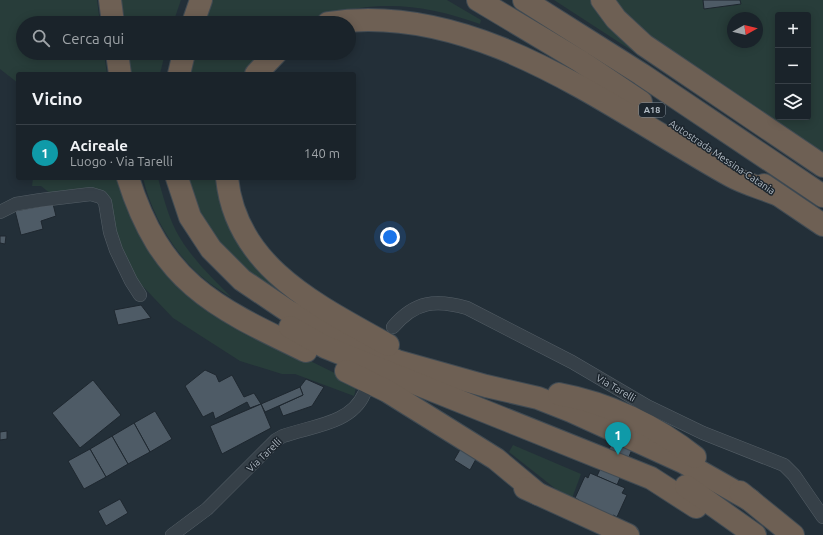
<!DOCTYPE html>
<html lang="it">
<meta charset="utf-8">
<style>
:root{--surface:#1a232a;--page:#272f36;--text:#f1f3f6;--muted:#9fa4a8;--line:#384047;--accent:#8bc0ef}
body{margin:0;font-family:Ubuntu,sans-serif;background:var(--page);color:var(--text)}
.controls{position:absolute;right:12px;top:12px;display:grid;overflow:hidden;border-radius:4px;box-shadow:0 2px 10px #0003}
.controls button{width:36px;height:36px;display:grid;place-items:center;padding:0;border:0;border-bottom:1px solid var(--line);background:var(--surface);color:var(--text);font:20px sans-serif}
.compass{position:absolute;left:727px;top:12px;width:36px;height:36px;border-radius:50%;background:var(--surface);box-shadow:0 2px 10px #0003;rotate:82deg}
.you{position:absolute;left:390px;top:237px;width:14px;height:14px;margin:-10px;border:3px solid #fff;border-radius:50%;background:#1a73e8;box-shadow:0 0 0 6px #1a73e833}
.badge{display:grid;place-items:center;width:26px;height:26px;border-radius:50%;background:var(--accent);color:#fff;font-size:13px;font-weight:700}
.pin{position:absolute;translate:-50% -33px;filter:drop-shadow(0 1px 2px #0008)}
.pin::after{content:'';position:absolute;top:21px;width:14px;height:12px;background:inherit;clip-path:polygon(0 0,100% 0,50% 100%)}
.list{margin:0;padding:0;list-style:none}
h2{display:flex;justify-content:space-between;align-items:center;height:52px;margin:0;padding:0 16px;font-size:17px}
h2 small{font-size:13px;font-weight:400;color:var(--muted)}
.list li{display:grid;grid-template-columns:26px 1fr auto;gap:12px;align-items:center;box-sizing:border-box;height:56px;padding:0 16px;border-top:1px solid var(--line)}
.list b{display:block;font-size:15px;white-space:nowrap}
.list p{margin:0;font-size:13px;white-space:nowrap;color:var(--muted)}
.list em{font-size:13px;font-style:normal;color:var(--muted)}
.icon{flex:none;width:22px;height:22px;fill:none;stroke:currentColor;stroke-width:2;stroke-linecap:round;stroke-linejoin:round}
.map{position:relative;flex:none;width:823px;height:535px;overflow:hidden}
.search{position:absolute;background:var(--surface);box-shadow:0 2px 10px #0003;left:16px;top:16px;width:340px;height:44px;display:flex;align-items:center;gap:10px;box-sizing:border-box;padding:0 14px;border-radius:22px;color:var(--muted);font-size:15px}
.panel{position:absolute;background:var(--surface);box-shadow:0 2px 10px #0003;left:16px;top:72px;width:340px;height:108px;border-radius:4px}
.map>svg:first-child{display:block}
.green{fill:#283d3a;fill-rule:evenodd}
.building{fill:#4e5b66;stroke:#1e272f}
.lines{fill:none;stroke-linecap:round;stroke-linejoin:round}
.street-casing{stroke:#545e66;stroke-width:14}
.highway-casing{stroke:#414b53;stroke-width:24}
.street{stroke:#364048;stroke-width:13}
.highway{stroke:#6e6054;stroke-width:22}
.labels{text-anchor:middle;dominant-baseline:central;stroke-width:3;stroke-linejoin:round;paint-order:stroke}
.shield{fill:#1c252d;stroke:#848e97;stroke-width:1}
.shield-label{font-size:9px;font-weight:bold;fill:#b1bbc4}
.street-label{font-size:10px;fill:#b1bbc4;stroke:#1c252d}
</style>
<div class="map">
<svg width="823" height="535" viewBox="0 0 823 535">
<rect width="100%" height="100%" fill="#232f38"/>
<g class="green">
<path d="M0,0H97L100,23H23V53H104L107,74H18V83L0,69Z"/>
<path d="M117,0H181L173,23H121Z"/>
<path d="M209,0H447L481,20L480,24C441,10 402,2 360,8C344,10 321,22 308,23C272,25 236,23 201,23Z"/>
<path d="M554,0H593L714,104Z"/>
<path d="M611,0H823V156L645,40ZM778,15H808V117H778ZM733,18H757V42H733Z"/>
<path d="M125,53H165L160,74H127Z"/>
<path d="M192,53H268L252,74H187Z"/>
<path d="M33,178H122L123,184L231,322L357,384L354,396L295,374H282L240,361L173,318L134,277L120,248L109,197L51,194L41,186H32Z"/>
<path d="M143,178H158C163,196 168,215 176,231C190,257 212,278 232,298C222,291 211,285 202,277C174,254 151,213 143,178Z"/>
<path d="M186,178H224L243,238L357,333L290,304L234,264L200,217Z"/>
<path d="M513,445L581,474L571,501L509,452Z"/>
</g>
<g class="building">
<path d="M703,0H740L741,4L704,9Z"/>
<path d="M53,204L56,216L41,221L43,229L21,235L15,211Z"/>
<path d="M0,236H6L5,244L0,243Z"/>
<path d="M141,305L151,318L118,325L114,310Z"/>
<path d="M205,370L216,375L219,382L232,375L244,397L254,393L261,404L250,408L247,402L215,419L213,412L203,417L185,386Z"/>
<path d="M306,379L324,387L312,406L283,416L279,406L303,395L300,387Z"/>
<path d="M93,380L121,415L80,448L52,413Z"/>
<path d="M300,387L303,395L265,412L261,404Z"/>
<path d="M261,404L271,428L222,454L210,426Z"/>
<path d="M155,411L172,439L150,452L134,423Z"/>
<path d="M134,423L150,452L128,464L112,436Z"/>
<path d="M620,425L639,433L617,485L597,476Z"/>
<path d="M7,431V439L0,440V432Z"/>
<path d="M112,436L128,464L106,477L90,449Z"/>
<path d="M465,441L481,450L470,470L454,460Z"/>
<path d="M90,449L106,477L84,489L68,461Z"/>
<path d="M590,473L625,488L622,493L627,495L617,517L613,515L611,518L577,503L579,500L575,498L585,476L588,478Z"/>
<path d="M120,499L128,513L106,526L98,511Z"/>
</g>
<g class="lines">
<g class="street-casing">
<g id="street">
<path d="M0,212L16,204L41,200L91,194L101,197L105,202L110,232L116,250L131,281L140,295"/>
<path d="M393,327C415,301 436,299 467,308L572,362L647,406L703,433L784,465L794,475L823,517"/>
<path d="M172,535L207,509L276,440L283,436C311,426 351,424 364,394"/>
</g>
</g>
<g class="highway-casing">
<g id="highway">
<path d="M110,0L113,23"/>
<path d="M478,0L580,61L641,102"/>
<path d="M524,0L641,74L823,196"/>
<path d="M602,0L616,19L644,45L823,166"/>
<path d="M193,23L201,0"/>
<path d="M328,23C477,0 610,109 731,176C745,184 762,188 776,194"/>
<path d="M117,53L120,74"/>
<path d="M179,74L184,53"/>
<path d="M256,74L276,53"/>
<path d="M128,178C161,283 214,307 306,351"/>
<path d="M177,178L190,217L211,249L242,280L288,311L350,342L397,361L486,386L538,398L571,411L683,462L750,500"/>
<path d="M227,178C236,268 319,306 388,345"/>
<path d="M764,185L823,225"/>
<path d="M290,327L325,347L651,478L696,507"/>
<path d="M346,371L387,391L496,459L538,494"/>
<path d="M559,394C608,403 656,426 695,457"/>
<path d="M686,486L755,535"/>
<path d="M525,488L628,535"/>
<path d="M740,492L793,535"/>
</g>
</g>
<use href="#street" class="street"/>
<use href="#highway" class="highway"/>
</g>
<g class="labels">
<rect class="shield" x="639" y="103" width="26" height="14" rx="3"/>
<g class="shield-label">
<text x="652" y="110">A18</text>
</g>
<g class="street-label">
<text transform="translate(722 157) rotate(34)">Autostrada Messina-Catania</text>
<text transform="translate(616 388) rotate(30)">Via Tarelli</text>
<text transform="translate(264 455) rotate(-44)">Via Tarelli</text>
</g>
</g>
</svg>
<div class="controls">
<button>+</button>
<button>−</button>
<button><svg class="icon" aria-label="layers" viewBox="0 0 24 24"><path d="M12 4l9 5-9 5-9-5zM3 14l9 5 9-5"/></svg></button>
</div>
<svg class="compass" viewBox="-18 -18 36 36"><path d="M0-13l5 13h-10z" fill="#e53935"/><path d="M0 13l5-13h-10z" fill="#9fa4a8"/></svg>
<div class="you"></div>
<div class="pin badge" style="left:618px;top:455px;background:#0f9aa8">1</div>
<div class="search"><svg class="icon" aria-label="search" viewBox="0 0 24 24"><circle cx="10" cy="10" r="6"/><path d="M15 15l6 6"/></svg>Cerca qui</div>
<section class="panel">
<h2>Vicino<small></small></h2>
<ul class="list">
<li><span class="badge" style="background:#0f9aa8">1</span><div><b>Acireale</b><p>Luogo · Via Tarelli</p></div><em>140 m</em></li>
</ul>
</section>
</div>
